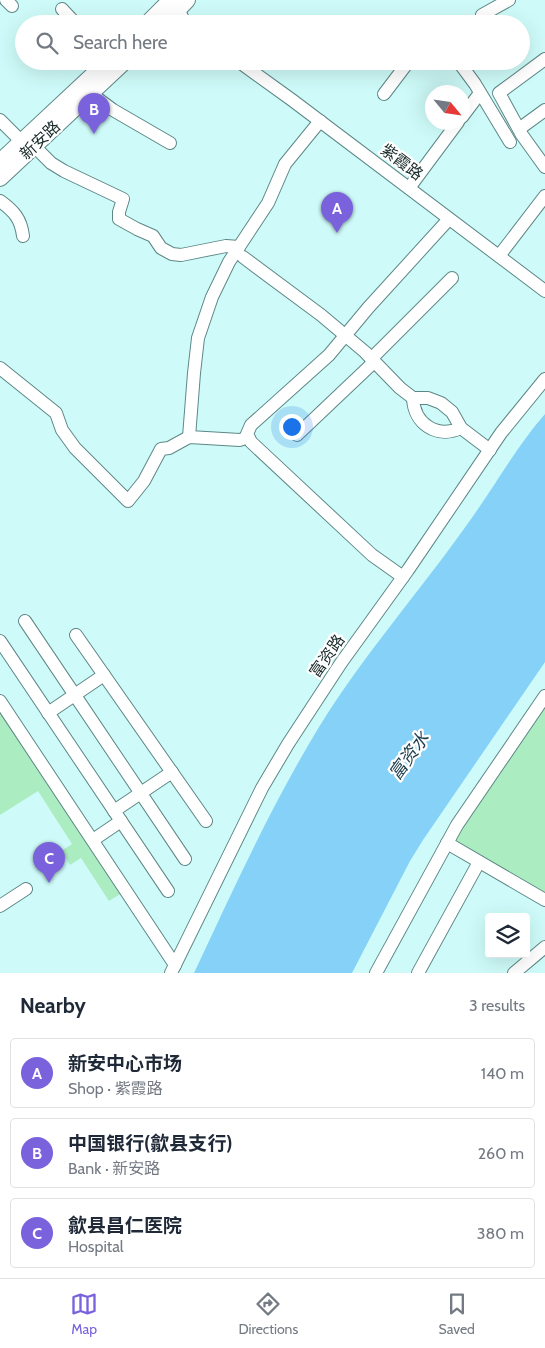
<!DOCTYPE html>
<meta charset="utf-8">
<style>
:root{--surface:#fff;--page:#f6f6f7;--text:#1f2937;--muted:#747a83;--line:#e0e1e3;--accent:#7a62dd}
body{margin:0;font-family:Cabin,"Noto Sans SC",sans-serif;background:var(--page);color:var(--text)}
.controls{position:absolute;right:15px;bottom:15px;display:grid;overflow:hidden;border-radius:5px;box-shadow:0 5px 20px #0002}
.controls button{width:45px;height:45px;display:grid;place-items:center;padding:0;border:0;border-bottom:1px solid var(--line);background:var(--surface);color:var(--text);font:25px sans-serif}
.compass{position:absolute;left:425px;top:85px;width:45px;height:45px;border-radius:50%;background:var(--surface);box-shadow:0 5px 20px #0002;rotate:119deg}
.you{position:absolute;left:291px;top:426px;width:18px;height:18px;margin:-12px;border:4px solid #fff;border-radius:50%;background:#1a73e8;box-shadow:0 0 0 8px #1a73e833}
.badge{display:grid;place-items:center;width:32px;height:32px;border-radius:50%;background:var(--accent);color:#fff;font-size:16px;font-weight:700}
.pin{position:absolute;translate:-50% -41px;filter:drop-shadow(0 1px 2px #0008)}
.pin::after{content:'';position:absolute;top:26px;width:18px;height:15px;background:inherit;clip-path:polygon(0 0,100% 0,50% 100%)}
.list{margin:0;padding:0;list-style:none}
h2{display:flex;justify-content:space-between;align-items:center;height:65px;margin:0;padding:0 20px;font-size:21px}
h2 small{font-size:16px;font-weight:400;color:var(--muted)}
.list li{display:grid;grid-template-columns:32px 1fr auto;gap:15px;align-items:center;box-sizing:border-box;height:70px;margin:0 10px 10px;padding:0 10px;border:1px solid var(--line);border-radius:5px}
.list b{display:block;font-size:19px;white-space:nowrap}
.list p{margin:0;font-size:16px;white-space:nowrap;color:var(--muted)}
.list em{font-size:16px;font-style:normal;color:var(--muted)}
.icon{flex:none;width:28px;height:28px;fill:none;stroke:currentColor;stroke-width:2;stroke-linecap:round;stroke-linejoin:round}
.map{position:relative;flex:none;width:545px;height:973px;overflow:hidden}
.search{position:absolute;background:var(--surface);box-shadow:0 5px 20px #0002;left:15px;right:15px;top:15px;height:55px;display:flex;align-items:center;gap:12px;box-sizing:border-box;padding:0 18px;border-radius:28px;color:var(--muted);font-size:19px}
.sheet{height:305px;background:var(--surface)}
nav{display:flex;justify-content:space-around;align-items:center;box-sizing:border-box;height:70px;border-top:1px solid var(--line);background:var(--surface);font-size:14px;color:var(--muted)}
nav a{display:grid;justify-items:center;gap:2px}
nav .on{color:var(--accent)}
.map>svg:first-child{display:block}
.green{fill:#abedc1}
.water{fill:#86d1f7}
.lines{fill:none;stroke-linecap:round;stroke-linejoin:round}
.minor-casing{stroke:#5d8786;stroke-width:14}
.major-casing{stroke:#5d8786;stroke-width:18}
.minor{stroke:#fff;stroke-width:12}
.major{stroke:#fff;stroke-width:16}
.labels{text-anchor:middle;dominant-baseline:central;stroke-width:4.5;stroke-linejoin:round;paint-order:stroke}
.street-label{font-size:16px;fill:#172928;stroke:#fff}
.water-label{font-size:18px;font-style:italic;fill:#1b3d4d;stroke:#fff}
</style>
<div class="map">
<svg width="545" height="973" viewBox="0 0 545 973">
<rect width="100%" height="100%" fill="#cefbf9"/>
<g class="green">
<path d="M0,705L122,893L109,901L81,858L70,865L61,851L72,844L38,791L0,815Z"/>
<path d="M545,706V895L455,844L453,837Z"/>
</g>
<path class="water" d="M545,414V662L423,840L410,861L352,973H194C233,890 271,806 319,727C364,654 422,589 471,519C496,484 517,446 545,414Z"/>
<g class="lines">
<g class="minor-casing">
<g id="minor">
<path d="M6,0L12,6"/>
<path d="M175,3L183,19L188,24"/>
<path d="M62,9L76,24"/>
<path d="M482,15L509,0"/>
<path d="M545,59L499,93L522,135L545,167"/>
<path d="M238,61L292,100L545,291"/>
<path d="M458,61L475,84L510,142"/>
<path d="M90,93L113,110L170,143"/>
<path d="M384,94L409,61"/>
<path d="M462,117L480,93"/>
<path d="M0,120L22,142"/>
<path d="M519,129L545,110"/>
<path d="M34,146L51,163L64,171L123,199L119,212V219L137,229L153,236L161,248L172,254L181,255L226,246L239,247"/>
<path d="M409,188L458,122"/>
<path d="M0,201C14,211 21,219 23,236"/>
<path d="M499,256L545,196"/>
<path d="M243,257L321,315L365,352L400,388L413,398H428L441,403L452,412L461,428L490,450"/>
<path d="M371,359L452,278"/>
<path d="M0,368L56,413L62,430L75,448L128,501L144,481L161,449L169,448L189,437L240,440L248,437"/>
<path d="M413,398C414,424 437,439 461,428"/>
<path d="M297,435L374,362"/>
<path d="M189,437L194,373L198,338L212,297L229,262L268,203L285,164L320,121"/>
<path d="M403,577L372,555L251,442L247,434L251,425L329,355L368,308L449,219"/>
<path d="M25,621L185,859"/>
<path d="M76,635L206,821"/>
<path d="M0,641L168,891"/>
<path d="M0,701L175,965"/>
<path d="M48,713L104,675"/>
<path d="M114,811L172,772"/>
<path d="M93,840L121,821"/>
<path d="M447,843L545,900"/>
<path d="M0,906L26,889"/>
<path d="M171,973L262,788L288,744L341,663L408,570L501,433L545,379"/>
<path d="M376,973L457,825L545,696"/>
<path d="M418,973L479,862"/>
<path d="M514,973L545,947"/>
</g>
</g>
<g class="major-casing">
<g id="major">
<path d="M147,24L171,0"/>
<path d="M164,24L187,0"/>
<path d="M0,162L108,61"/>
<path d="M0,178L125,61"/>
</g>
</g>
<use href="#minor" class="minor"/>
<use href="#major" class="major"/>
</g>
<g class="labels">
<g class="street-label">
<text transform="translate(40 140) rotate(-43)">新安路</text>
<text transform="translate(402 162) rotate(37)">紫霞路</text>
<text transform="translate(327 656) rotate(-55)">富资路</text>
</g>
<g class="water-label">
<text transform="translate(409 756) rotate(-54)">富资水</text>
</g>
</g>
</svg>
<div class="controls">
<button><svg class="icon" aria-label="layers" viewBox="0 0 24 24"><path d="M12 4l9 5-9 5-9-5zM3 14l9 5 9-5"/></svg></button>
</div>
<svg class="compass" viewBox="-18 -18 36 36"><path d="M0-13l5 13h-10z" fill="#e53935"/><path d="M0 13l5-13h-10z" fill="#747a83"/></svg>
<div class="you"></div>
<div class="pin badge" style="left:337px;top:233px">A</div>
<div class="pin badge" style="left:94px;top:134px">B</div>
<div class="pin badge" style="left:49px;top:883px">C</div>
<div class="search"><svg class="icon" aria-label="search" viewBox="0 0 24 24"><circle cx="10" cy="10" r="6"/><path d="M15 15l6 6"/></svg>Search here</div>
</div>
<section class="sheet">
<h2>Nearby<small>3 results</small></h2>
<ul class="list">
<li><span class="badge">A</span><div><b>新安中心市场</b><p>Shop · 紫霞路</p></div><em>140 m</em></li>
<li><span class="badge">B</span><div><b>中国银行(歙县支行)</b><p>Bank · 新安路</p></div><em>260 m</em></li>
<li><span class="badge">C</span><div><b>歙县昌仁医院</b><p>Hospital</p></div><em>380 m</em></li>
</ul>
</section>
<nav>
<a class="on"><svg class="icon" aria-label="map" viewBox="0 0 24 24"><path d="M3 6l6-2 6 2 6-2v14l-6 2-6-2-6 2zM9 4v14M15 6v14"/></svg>Map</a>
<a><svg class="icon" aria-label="directions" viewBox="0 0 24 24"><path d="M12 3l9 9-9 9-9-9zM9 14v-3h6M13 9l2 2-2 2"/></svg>Directions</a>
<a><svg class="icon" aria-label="saved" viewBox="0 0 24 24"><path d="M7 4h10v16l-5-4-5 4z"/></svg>Saved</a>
</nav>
